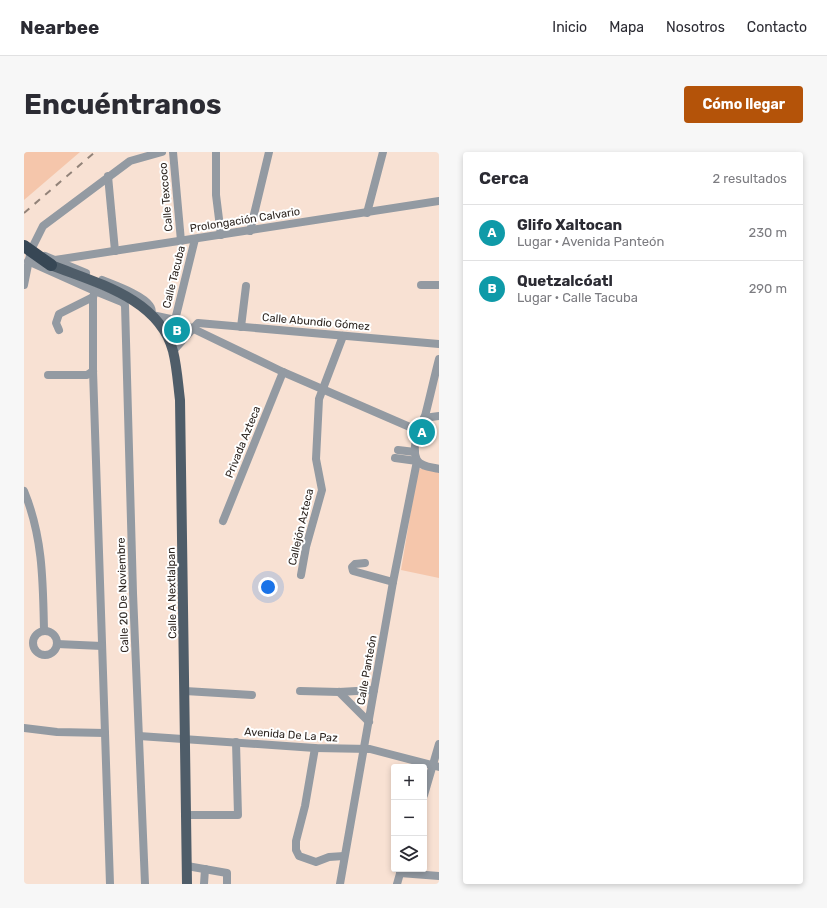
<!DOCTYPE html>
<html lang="es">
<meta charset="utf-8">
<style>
:root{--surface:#fff;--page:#f7f7f7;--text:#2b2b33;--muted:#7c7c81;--line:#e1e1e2;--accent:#b45309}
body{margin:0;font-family:Rubik,sans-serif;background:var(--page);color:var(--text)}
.controls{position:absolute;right:12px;bottom:12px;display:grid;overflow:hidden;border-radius:4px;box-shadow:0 2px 6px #0003}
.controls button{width:36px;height:36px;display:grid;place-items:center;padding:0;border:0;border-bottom:1px solid var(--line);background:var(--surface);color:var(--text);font:20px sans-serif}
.you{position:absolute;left:244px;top:435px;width:14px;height:14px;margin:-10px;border:3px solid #fff;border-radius:50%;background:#1a73e8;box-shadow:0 0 0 6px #1a73e833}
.badge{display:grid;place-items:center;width:26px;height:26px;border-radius:50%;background:var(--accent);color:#fff;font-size:13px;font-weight:700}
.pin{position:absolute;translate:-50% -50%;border:2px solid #fff;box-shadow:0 1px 4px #0006}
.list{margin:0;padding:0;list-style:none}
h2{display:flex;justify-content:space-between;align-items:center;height:52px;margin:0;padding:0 16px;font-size:17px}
h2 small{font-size:13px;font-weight:400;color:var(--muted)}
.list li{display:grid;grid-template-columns:26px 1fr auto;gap:12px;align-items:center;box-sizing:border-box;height:56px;padding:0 16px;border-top:1px solid var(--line)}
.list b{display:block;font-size:15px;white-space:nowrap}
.list p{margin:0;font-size:13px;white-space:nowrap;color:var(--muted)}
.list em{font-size:13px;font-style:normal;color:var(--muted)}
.icon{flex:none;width:22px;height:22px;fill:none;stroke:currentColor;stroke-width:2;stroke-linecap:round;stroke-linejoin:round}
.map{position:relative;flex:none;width:415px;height:732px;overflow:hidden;border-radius:4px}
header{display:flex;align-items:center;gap:24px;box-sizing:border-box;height:56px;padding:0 20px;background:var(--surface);border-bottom:1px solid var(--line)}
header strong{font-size:19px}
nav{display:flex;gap:22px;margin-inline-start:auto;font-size:14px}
.intro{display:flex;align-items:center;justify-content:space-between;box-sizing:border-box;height:96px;padding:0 24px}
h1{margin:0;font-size:28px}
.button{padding:10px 18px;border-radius:4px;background:var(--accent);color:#fff;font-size:14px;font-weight:700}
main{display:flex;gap:24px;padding:0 24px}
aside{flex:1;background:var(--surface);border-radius:4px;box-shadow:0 2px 6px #0003}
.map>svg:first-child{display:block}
.green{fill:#f5c6ab}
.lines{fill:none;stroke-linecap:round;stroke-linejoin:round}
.minor{stroke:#939aa2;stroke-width:8}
.major{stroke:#4f5d69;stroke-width:10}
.rail{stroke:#928379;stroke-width:2;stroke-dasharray:7 7;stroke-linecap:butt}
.highway-bridge{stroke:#374755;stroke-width:12}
.labels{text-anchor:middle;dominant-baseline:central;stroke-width:4;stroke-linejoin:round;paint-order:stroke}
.street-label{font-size:11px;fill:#2e2621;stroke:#fff}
</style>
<header>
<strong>Nearbee</strong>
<nav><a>Inicio</a><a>Mapa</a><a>Nosotros</a><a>Contacto</a></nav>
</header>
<div class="intro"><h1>Encuéntranos</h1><a class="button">Cómo llegar</a></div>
<main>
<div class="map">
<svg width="415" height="732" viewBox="0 0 415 732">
<rect width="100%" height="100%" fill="#f8e1d3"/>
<g class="green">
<path d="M0,0H56L0,48Z"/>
<path d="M394,316L415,320V426L377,418Z"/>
</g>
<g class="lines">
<g class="minor">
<path d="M149,0L157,89"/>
<path d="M192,0V43L197,83"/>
<path d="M84,24L91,99"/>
<path d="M343,61L359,0"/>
<path d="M226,79L245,0"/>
<path d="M21,104L62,121"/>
<path d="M31,108L415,49"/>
<path d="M4,109L71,139L98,150L101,153L109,441L121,732"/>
<path d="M78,128C90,133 119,143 126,154C128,156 128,161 128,163L151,168L259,220L395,279"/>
<path d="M0,133L7,98L19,74L106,9L138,0"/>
<path d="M397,133H415"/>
<path d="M71,139L69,145V219L86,732"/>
<path d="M151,168L171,87"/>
<path d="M217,175L222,134"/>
<path d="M35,178L32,171L35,162L69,145"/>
<path d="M149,199L174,171L415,192"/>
<path d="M415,207C410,226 406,245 401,264C397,277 386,294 393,308C397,315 408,315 415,317"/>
<path d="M24,223H63L69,219"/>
<path d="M400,266L415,264"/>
<path d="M374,298L391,300"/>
<path d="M0,339C19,385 19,430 20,479"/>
<path d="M199,369L259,220"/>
<path d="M341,411L331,412L328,415L329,419L369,430"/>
<path d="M277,423L282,395L298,338L292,307L295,247L319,184"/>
<circle cx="21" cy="491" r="12"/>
<path d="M33,492L78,494"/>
<path d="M161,539L228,543"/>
<path d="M276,539L315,540L350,538"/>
<path d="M315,540L345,570"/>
<path d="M0,576L33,580L81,581"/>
<path d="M115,584L291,596L346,597L415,615"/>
<path d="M291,596L281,654L272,689V698L275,704L292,710L305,705L320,704"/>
<path d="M400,643L415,592"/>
<path d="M162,663H214L212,590"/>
<path d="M163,714L203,721V732"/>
<path d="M376,721L415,724"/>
<path d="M180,732L181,717"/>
<path d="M316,732L369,430L393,309L371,306"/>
<path d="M373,732L377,718"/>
</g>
<path class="major" d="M27,113C72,131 135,146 149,199C153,215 154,232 156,248L163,732"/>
<path class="rail" d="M0,61L71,0"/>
<path class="highway-bridge" d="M0,94L27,113"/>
</g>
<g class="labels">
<g class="street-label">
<text transform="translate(142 45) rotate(-95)">Calle Texcoco</text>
<text transform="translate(221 68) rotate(-9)">Prolongación Calvario</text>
<text transform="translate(150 125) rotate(-76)">Calle Tacuba</text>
<text transform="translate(292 170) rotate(5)">Calle Abundio Gómez</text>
<text transform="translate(219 290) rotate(-68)">Privada Azteca</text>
<text transform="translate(277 375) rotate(-77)">Callejón Azteca</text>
<text transform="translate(148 441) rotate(-91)">Calle A Nextlalpan</text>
<text transform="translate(99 443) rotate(-92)">Calle 20 De Noviembre</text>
<text transform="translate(343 518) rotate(-80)">Calle Panteón</text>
<text transform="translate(267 583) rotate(4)">Avenida De La Paz</text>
</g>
</g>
</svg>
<div class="controls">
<button>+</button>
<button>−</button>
<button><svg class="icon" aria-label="layers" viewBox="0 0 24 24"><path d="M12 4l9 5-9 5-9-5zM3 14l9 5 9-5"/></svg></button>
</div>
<div class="you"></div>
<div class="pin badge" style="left:398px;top:280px;background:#0f9aa8">A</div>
<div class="pin badge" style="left:153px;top:178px;background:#0f9aa8">B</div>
</div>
<aside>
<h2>Cerca<small>2 resultados</small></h2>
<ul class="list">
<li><span class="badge" style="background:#0f9aa8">A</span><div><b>Glifo Xaltocan</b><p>Lugar · Avenida Panteón</p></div><em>230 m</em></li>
<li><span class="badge" style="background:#0f9aa8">B</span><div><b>Quetzalcóatl</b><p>Lugar · Calle Tacuba</p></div><em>290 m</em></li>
</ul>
</aside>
</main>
